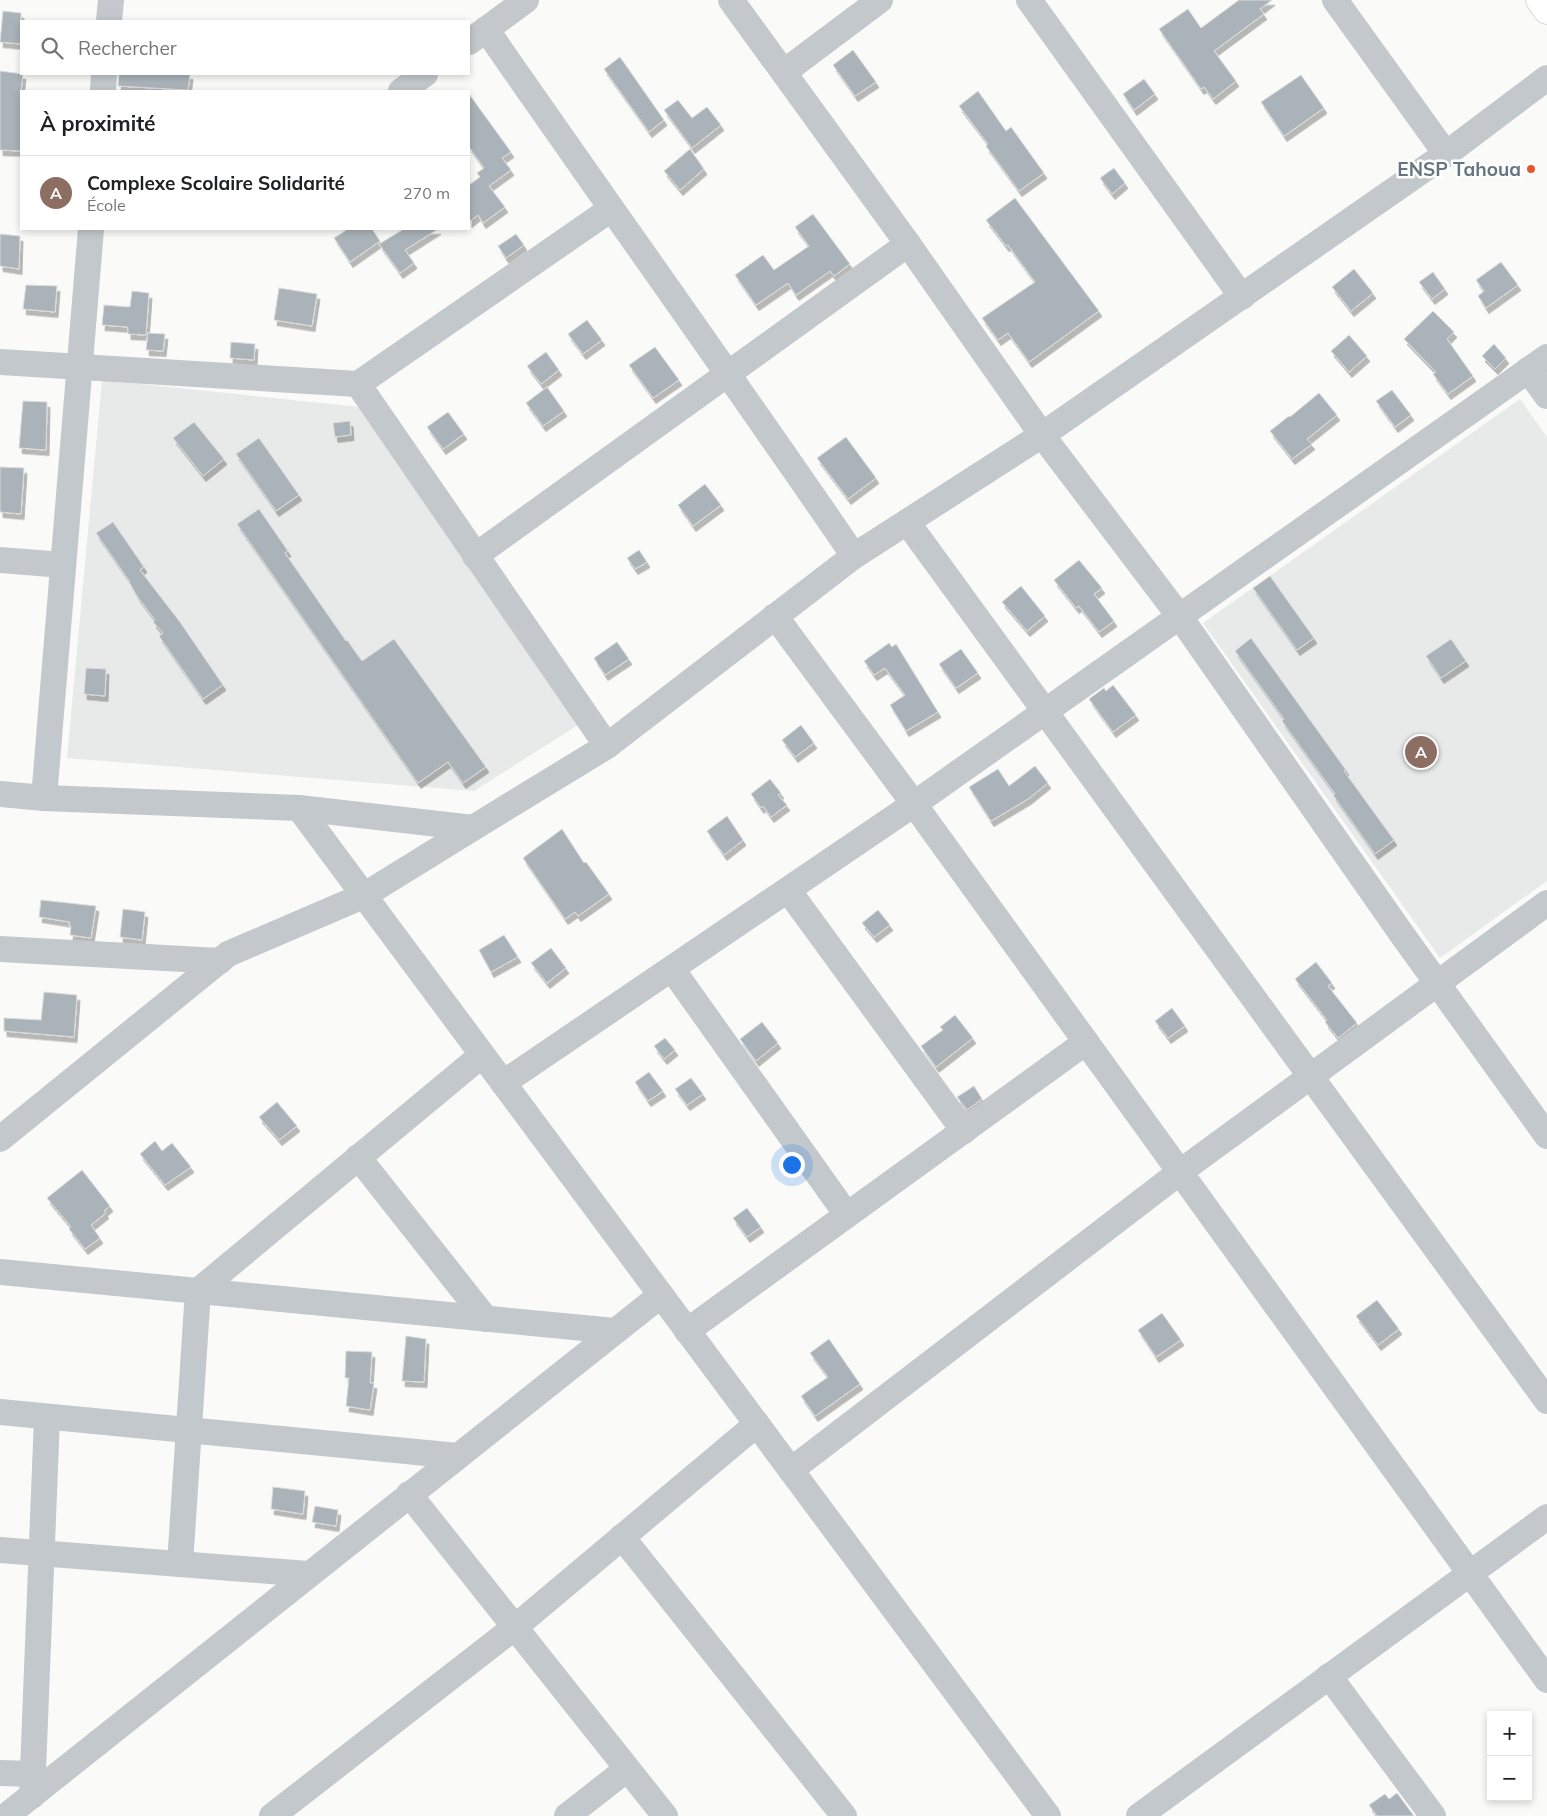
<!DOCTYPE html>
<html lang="fr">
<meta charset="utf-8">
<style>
:root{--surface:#fff;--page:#f2f2f2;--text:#202124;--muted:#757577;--line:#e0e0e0;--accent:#ea580c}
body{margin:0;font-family:Mulish,sans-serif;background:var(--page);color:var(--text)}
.controls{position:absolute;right:15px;bottom:15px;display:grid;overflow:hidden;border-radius:0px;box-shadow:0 2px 8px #0003}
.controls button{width:45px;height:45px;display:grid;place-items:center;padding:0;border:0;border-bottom:1px solid var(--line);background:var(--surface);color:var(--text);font:25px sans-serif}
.you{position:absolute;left:791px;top:1164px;width:18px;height:18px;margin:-12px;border:4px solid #fff;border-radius:50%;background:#1a73e8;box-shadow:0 0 0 8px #1a73e833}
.badge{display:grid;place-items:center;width:32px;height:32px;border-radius:50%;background:var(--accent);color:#fff;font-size:16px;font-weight:700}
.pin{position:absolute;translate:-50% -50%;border:2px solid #fff;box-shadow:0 1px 5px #0006}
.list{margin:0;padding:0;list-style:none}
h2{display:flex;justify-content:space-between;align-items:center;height:65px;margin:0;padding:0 20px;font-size:21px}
h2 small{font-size:16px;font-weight:400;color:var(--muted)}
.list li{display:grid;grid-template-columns:32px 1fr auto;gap:15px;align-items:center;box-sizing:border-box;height:75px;padding:0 20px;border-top:1px solid var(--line)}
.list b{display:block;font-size:19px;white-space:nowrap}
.list p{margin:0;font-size:16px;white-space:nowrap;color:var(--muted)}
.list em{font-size:16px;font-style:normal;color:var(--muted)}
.icon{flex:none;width:28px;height:28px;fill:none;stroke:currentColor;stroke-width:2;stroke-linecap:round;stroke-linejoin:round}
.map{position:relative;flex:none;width:1547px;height:1816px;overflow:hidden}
.search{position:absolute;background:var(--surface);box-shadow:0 2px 8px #0003;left:20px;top:20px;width:450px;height:55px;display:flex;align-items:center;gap:12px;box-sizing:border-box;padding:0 18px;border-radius:0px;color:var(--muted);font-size:19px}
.panel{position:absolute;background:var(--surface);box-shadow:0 2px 8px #0003;left:20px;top:90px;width:450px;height:140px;border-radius:0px}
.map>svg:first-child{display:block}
.built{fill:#e8e9e9}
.building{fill:#aab3b9;stroke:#dcdcda;filter:url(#shadow)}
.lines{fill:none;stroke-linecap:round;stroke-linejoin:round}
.major-casing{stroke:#b5babe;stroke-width:29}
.minor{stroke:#c3c8cc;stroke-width:26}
.major{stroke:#fff;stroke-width:28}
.poi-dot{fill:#e4572e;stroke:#fff;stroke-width:2}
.labels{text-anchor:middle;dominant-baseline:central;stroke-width:5;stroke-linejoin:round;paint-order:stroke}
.poi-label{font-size:19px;font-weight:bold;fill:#657683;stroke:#fff;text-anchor:end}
</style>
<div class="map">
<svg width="1547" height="1816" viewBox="0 0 1547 1816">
<defs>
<filter id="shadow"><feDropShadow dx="3" dy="5.5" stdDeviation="0" flood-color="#0004"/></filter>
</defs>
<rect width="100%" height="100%" fill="#fafaf8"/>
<g class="built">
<path d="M102,380L360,407L578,725L474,791L67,758Z"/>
<path d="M1520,399L1547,437V881L1440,958L1203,623Z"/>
</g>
<g class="building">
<path d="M1239,0H1272L1260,9L1264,14L1214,51L1236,81L1213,99L1204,87L1201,89L1159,29L1188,9L1201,28Z"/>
<path d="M3,11L21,13V44L0,42Z"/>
<path d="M853,50L876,82L855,96L833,65Z"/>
<path d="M620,57L664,120L649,132L604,69Z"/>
<path d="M0,71L23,74L21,91V151L0,150Z"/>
<path d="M119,74H190L188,90L118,86Z"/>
<path d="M1301,75L1324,108L1284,136L1261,102Z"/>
<path d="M1144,79L1155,94L1134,110L1123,94Z"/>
<path d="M978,91L1006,131L1011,127L1044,173L1019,191L986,146L988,144L959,106Z"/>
<path d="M469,94L511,152L502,158L511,170L489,186L505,207L483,223L478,215L469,222V185L480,177L477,173L484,168L469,147Z"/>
<path d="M678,100L692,118L707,107L721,125L692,148L664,110Z"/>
<path d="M690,149L704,169L680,190L664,171Z"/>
<path d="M1114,168L1125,183L1112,194L1100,178Z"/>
<path d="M1015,198L1099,311L1029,362L1008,333L998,340L982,318L1035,282L1008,245L1006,246L986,220Z"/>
<path d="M813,214L850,264L834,276L830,271L796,295L788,283L756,305L735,275L763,255L774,270L809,246L795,227Z"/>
<path d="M348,229H372L380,241L350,262L334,238Z"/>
<path d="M404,229H438L405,250L414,263L400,273L379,244Z"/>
<path d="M0,234L20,236L19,269L0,266Z"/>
<path d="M516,234L524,245L506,258L498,246Z"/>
<path d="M1501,262L1518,285L1486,308L1478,296L1484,291L1476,280Z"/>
<path d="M1354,269L1373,293L1351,311L1332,287Z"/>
<path d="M1433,272L1445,289L1432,299L1419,282Z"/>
<path d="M26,285L57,286L55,312L23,309Z"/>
<path d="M279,288L317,294L312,326L274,320Z"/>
<path d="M132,291L149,293L146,335L128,334V327L102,325L104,305L130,307Z"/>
<path d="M1433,311L1454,332L1447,339L1473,376L1448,394L1433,374L1436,372L1404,339Z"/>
<path d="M587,320L602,340L583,354L568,334Z"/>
<path d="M148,333L165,334L163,351L146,350Z"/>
<path d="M1349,335L1367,356L1349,372L1331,351Z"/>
<path d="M231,342L255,344L254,360L230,358Z"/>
<path d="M1494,344L1506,358L1495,369L1482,356Z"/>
<path d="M655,347L679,380L653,398L629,365Z"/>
<path d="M546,352L559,370L541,384L527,366Z"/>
<path d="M547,387L564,411L543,426L526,403Z"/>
<path d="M1392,390L1411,415L1395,427L1376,401Z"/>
<path d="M1319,393L1337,415L1307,439L1312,444L1292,459L1270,431L1289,416L1290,417Z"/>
<path d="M23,401L47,402L46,450L19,448Z"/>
<path d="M448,412L464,434L443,449L427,427Z"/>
<path d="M350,421L351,435L335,437L333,423Z"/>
<path d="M194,422L224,459L203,476L173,438Z"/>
<path d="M846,437L876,478L848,499L817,458Z"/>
<path d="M259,438L299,495L276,511L236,454Z"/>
<path d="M0,467L24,468L21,514L0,512Z"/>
<path d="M705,484L721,505L693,526L678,505Z"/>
<path d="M259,509L288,551L285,553L346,641L347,640L362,661L394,639L486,767L463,783L448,762L418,783L237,524Z"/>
<path d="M113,522L144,567L140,570L180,622L223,685L203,699L159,636L163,633L153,622L155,620L137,596L129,582H130L96,533Z"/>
<path d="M639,550L647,562L635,569L627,558Z"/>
<path d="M1079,560L1102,588L1094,594L1114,621L1099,632L1079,606L1076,608L1054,580Z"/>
<path d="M1270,576L1314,638L1297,650L1253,588Z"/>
<path d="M1021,586L1045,616L1027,631L1002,602Z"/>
<path d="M1251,638L1346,770L1344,771L1394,840L1375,854L1333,795L1335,794L1282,721L1284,719L1235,651Z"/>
<path d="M1451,639L1466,661L1441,678L1426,656Z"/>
<path d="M617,642L629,659L605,675L594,658Z"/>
<path d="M889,643L892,647L896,644L938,712L906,731L890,705L905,695L885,668L874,675L864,661Z"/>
<path d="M961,649L978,673L956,688L939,664Z"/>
<path d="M86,668L106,669L105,696L84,694Z"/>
<path d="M1113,685L1136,715L1113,732L1089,699L1104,688L1106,691Z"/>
<path d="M801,725L814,743L795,757L782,740Z"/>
<path d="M1035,766L1048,783L1028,799L991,821L969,787L998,769L1009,786Z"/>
<path d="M770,779L781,793L778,795L787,805L771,817L763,806L761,808L751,794Z"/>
<path d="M727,816L743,840L724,855L707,831Z"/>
<path d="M562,829L584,863L586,862L609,894L578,916L575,912L565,919L523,858Z"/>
<path d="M41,900L96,906L91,938L70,935L71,926H69L70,922L39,917Z"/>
<path d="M123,909L145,912L142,940L120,937Z"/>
<path d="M878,910L890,925L874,937L862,923Z"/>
<path d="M504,935L518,957L491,972L479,950Z"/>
<path d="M551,948L566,968L547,983L531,963Z"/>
<path d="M1316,962L1332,983L1328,986L1357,1023L1338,1038L1325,1022L1327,1020L1295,979Z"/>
<path d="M44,992L77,995L74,1037L4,1031V1018L41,1020Z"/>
<path d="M1172,1008L1185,1026L1168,1038L1155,1021Z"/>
<path d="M955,1015L973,1038L936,1067L921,1046L943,1030L940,1027Z"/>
<path d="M762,1022L778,1043L756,1061L740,1039Z"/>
<path d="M665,1038L675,1050L664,1059L654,1046Z"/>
<path d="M649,1072L663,1091L648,1101L635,1082Z"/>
<path d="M691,1078L703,1094L687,1105L675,1089Z"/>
<path d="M974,1086L982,1099L967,1110L957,1097Z"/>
<path d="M277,1102L297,1126L279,1140L259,1117Z"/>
<path d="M155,1141L162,1151L172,1143L191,1167L165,1185L140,1154Z"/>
<path d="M82,1170L110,1206L104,1211L106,1213L91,1225L100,1238L85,1249L69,1229L71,1227L47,1198Z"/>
<path d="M747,1208L761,1227L747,1237L733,1218Z"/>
<path d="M1377,1300L1399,1329L1378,1345L1356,1316Z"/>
<path d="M1162,1313L1181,1340L1156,1357L1138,1330Z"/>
<path d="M406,1336L426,1339L424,1382L402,1381Z"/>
<path d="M829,1339L860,1384L815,1416L801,1396L828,1377L810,1353Z"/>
<path d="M346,1351L372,1352L370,1383H374L370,1410L346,1406L349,1378H345Z"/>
<path d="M273,1487L305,1491L303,1514L271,1509Z"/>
<path d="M315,1506L338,1510L336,1526L312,1522Z"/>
<path d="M1397,1793L1414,1816H1377L1369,1805L1385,1794L1389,1799Z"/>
</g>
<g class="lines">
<g class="major-casing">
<path id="major" d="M1540,0L1547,10"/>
</g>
<g class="minor">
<path d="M731,0L908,244L1042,435L1180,617L1401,933L1547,1136"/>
<path d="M1029,0L1242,297"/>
<path d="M1335,0L1446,154"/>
<path d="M109,21L111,0"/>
<path d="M486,29C608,205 733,379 854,556"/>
<path d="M469,42L526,0"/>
<path d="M784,72L880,0"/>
<path d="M103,91L104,74"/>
<path d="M401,91L425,74"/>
<path d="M0,362L358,384L611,209"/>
<path d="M1528,370L1547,396"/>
<path d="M358,384L607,746"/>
<path d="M907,522L1547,1401"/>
<path d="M475,556L908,244"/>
<path d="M0,560L63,565"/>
<path d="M775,616L914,804L1547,1680"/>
<path d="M0,794L44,798L299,808L473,828L607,746L854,556L1042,435L1446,154L1547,78"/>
<path d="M44,798L91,229"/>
<path d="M299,808L1048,1816"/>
<path d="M788,890L964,1131"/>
<path d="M0,949L220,961"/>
<path d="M672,969L847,1215"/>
<path d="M503,1083L914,804L1547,357"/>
<path d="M0,1139L228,954L363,896L473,828"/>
<path d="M358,1157L486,1319"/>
<path d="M0,1272L615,1331"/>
<path d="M687,1331L1086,1042"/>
<path d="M0,1412L458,1456"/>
<path d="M791,1470L1180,1172L1547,903"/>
<path d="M409,1494L665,1816"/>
<path d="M622,1537L844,1816"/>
<path d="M0,1550L308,1574"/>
<path d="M180,1564L198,1291L482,1055"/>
<path d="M1329,1676L1433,1816"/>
<path d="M0,1773L33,1774"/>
<path d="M32,1796L47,1417"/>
<path d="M6,1816L661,1295"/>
<path d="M272,1816L515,1627L757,1424"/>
<path d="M567,1816L627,1769"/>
<path d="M1139,1816L1547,1517"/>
</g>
<use href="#major" class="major"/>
</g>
<circle class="poi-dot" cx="1531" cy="169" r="5"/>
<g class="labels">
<g class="poi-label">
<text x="1521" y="169">ENSP Tahoua</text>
</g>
</g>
</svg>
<div class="controls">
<button>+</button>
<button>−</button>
</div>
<div class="you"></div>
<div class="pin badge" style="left:1421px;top:752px;background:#8d6e63">A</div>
<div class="search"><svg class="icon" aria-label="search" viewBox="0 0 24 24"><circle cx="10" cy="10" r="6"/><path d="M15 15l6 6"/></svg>Rechercher</div>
<section class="panel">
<h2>À proximité<small></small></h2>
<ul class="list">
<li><span class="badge" style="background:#8d6e63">A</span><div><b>Complexe Scolaire Solidarité</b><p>École</p></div><em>270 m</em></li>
</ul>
</section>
</div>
